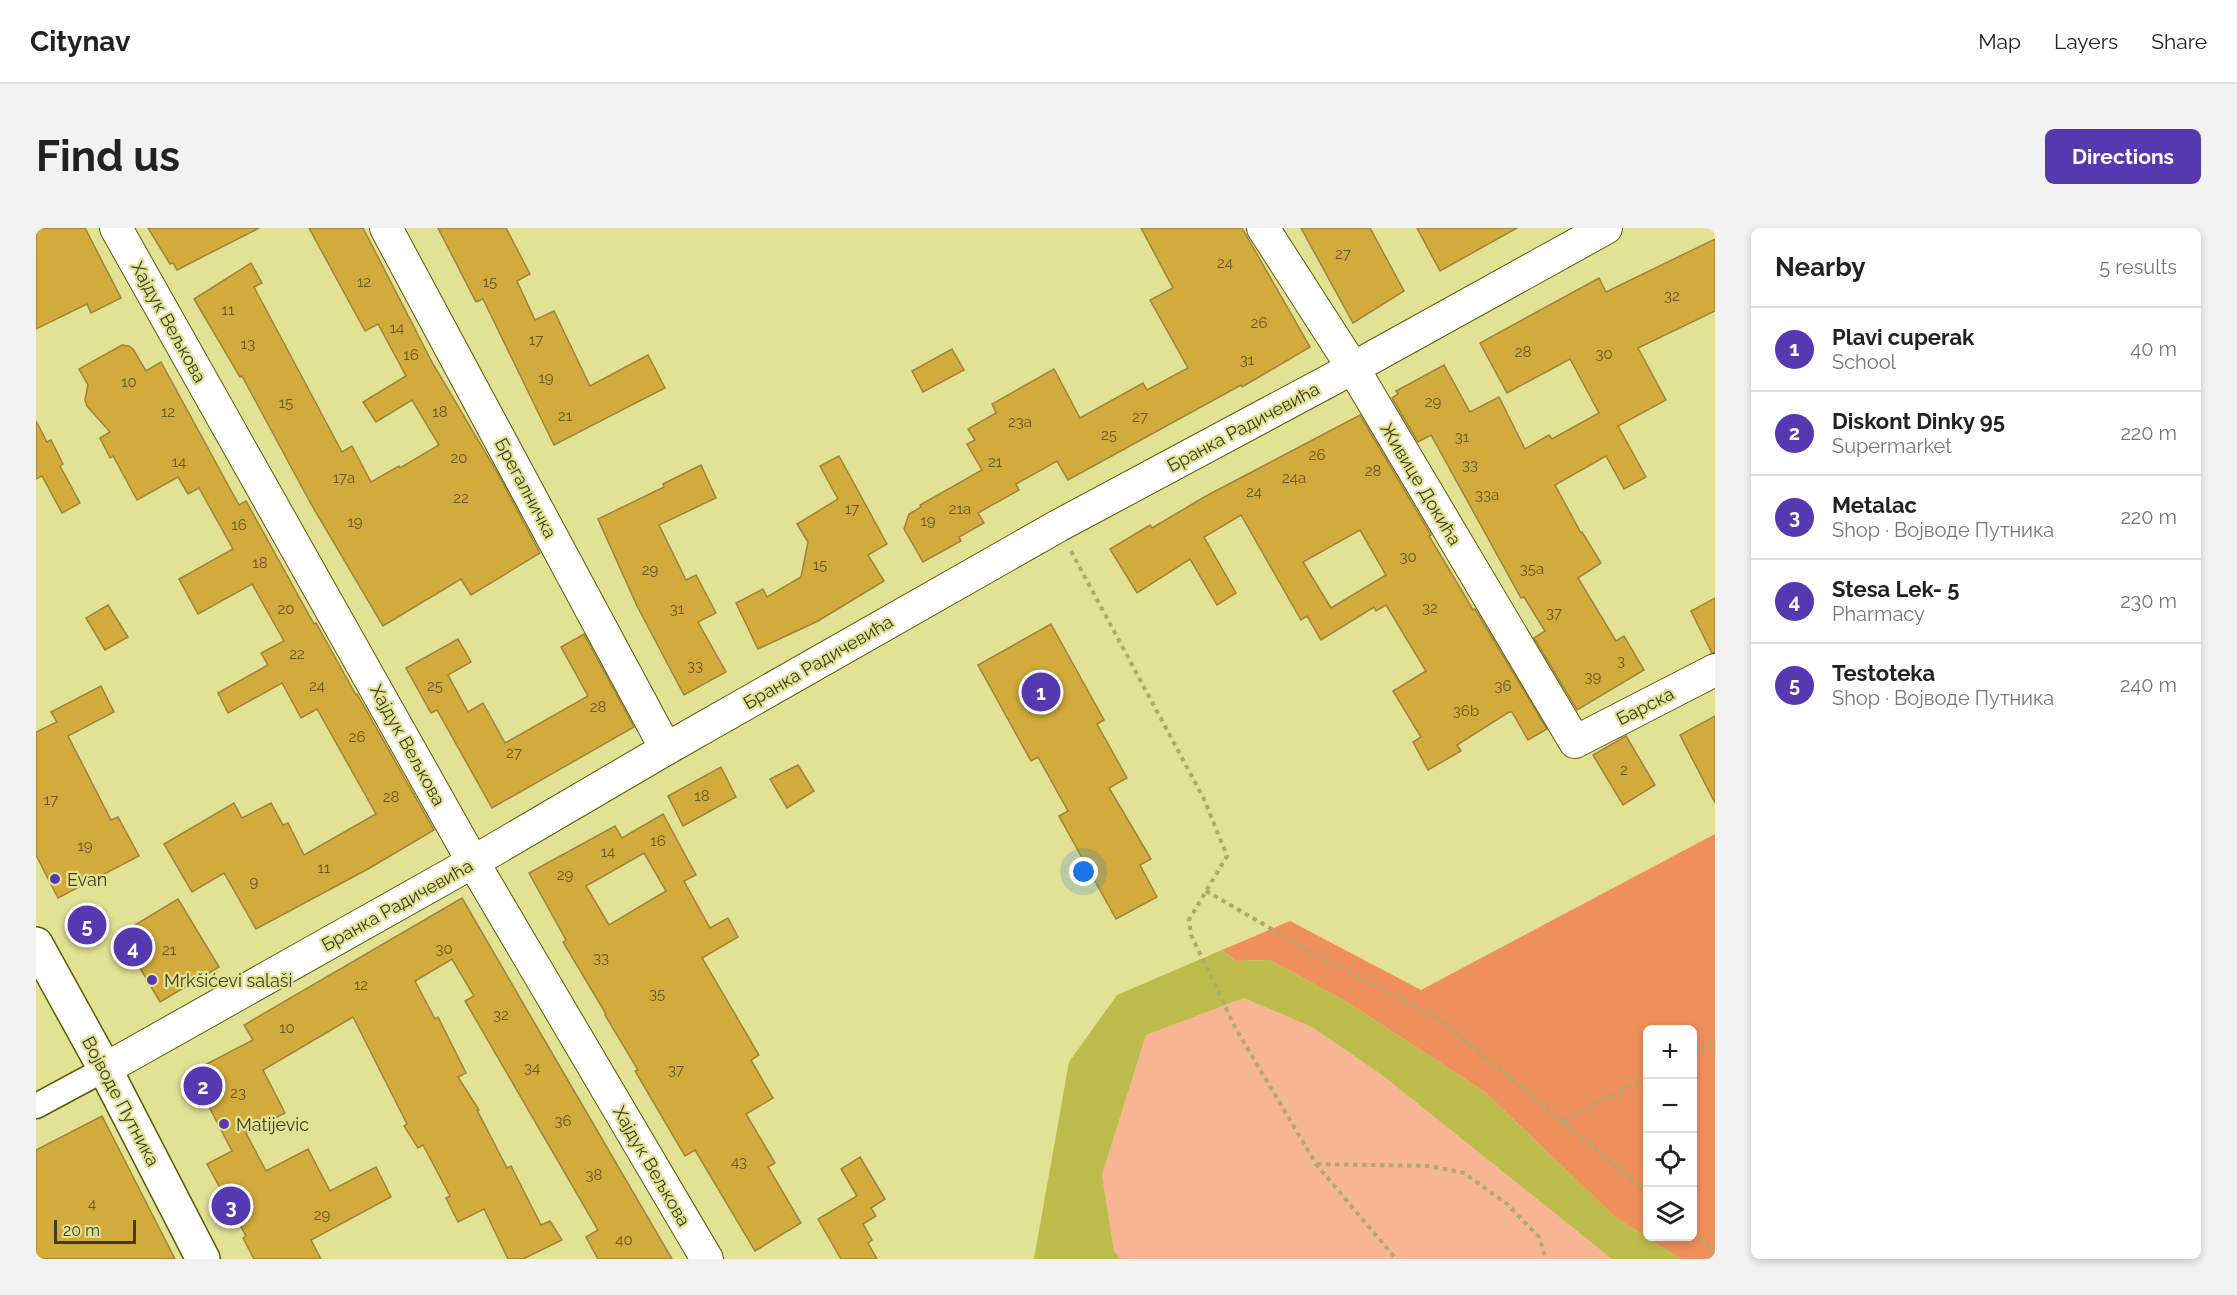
<!DOCTYPE html>
<meta charset="utf-8">
<style>
:root{--surface:#fff;--page:#f2f2f2;--text:#222;--muted:#767676;--line:#e0e0e0;--accent:#5639b1}
body{margin:0;font-family:Raleway,sans-serif;background:var(--page);color:var(--text)}
.controls{position:absolute;right:18px;bottom:18px;display:grid;overflow:hidden;border-radius:9px;box-shadow:0 3px 9px #0003}
.controls button{width:54px;height:54px;display:grid;place-items:center;padding:0;border:0;border-bottom:2px solid var(--line);background:var(--surface);color:var(--text);font:30px sans-serif}
.scale{position:absolute;left:18px;bottom:15px;width:82px;box-sizing:border-box;padding-left:6px;border:3px solid #3f3e1e;border-top:0;font-size:16px;line-height:21px;white-space:nowrap;color:#3f3e1e;-webkit-text-stroke:4px #e2e295;paint-order:stroke}
.you{position:absolute;left:1048px;top:644px;width:21px;height:21px;margin:-15px;border:4px solid #fff;border-radius:50%;background:#1a73e8;box-shadow:0 0 0 9px #1a73e833}
.badge{display:grid;place-items:center;width:39px;height:39px;border-radius:50%;background:var(--accent);color:#fff;font-size:20px;font-weight:700}
.pin{position:absolute;translate:-50% -50%;border:3px solid #fff;box-shadow:0 2px 6px #0006}
.list{margin:0;padding:0;list-style:none}
h2{display:flex;justify-content:space-between;align-items:center;height:78px;margin:0;padding:0 24px;font-size:26px}
h2 small{font-size:20px;font-weight:400;color:var(--muted)}
.list li{display:grid;grid-template-columns:39px 1fr auto;gap:18px;align-items:center;box-sizing:border-box;height:84px;padding:0 24px;border-top:2px solid var(--line)}
.list b{display:block;font-size:22px;white-space:nowrap}
.list p{margin:0;font-size:20px;white-space:nowrap;color:var(--muted)}
.list em{font-size:20px;font-style:normal;color:var(--muted)}
.icon{flex:none;width:33px;height:33px;fill:none;stroke:currentColor;stroke-width:2;stroke-linecap:round;stroke-linejoin:round}
.map{position:relative;flex:none;width:1679px;height:1031px;overflow:hidden;border-radius:9px}
header{display:flex;align-items:center;gap:36px;box-sizing:border-box;height:84px;padding:0 30px;background:var(--surface);border-bottom:2px solid var(--line)}
header strong{font-size:28px}
nav{display:flex;gap:33px;margin-inline-start:auto;font-size:21px}
.intro{display:flex;align-items:center;justify-content:space-between;box-sizing:border-box;height:144px;padding:0 36px}
h1{margin:0;font-size:42px}
.button{padding:15px 27px;border-radius:9px;background:var(--accent);color:#fff;font-size:21px;font-weight:700}
main{display:flex;gap:36px;padding:0 36px}
aside{flex:1;background:var(--surface);border-radius:9px;box-shadow:0 3px 9px #0003}
.map>svg:first-child{display:block}
.green{fill:#f8b593}
.forest{fill:#ee8f5c;fill-rule:evenodd}
.water{fill:#bdbb4b}
.building{fill:#d3aa3c;stroke:#9f8339;stroke-width:1.5;fill-rule:evenodd}
.lines{fill:none;stroke-linecap:round;stroke-linejoin:round}
.pedestrian-casing{stroke:#5d5b01;stroke-width:27}
.minor-casing{stroke:#5d5b01;stroke-width:34}
.tertiary-casing{stroke:#5d5b01;stroke-width:36}
.path{stroke:#abab6d;stroke-width:4;stroke-dasharray:4.5 4.5;stroke-linecap:butt}
.pedestrian{stroke:#fff;stroke-width:24}
.minor{stroke:#fff;stroke-width:32}
.tertiary{stroke:#fff;stroke-width:33}
.poi-dot{fill:#5639b1;stroke:#e2e295;stroke-width:2}
.labels{text-anchor:middle;dominant-baseline:central;stroke-width:4.5;stroke-linejoin:round;paint-order:stroke}
.number-label{font-size:15px;fill:#645926}
.street-label{font-size:18px;fill:#3f3e1e;stroke:#e2e295}
.poi-label{font-size:18px;fill:#3f3e1e;stroke:#e2e295;text-anchor:start}
</style>
<header>
<strong>Citynav</strong>
<nav><a>Map</a><a>Layers</a><a>Share</a></nav>
</header>
<div class="intro"><h1>Find us</h1><a class="button">Directions</a></div>
<main>
<div class="map">
<svg width="1679" height="1031" viewBox="0 0 1679 1031">
<rect width="100%" height="100%" fill="#e2e295"/>
<path class="green" d="M1208,770L1276,799L1346,847L1576,1031H1085L1078,1023L1066,947L1110,807Z"/>
<path class="forest" d="M1679,606V1031H1645L1579,989L1449,864L1311,774L1234,732L1200,733L1186,722L1254,693L1385,762ZM1612,802H1656V1008H1612Z"/>
<path class="water" d="M1186,722L1200,733L1234,732L1311,774L1449,864L1579,989L1645,1031H1576L1346,847L1276,799L1208,770L1110,807L1066,947L1078,1023L1085,1031H998L1033,834L1081,767Z"/>
<g class="building">
<path d="M0,0H49L85,70L55,85L51,76L0,101Z"/>
<path d="M112,0H223L141,42L137,35L134,36Z"/>
<path d="M273,0H327L397,136L461,244L504,325L435,367L425,351L347,398L275,276L206,148L204,149L158,71L215,35L226,55L218,59L306,224L316,218L335,254L363,238L364,240L403,217L376,172L340,194L327,174L370,148L342,96L329,103Z"/>
<path d="M402,0H470L494,46L481,53L499,92L518,83L554,158L612,127L629,160L518,217L447,71L440,74Z"/>
<path d="M1105,0H1206L1274,119L1206,159L1205,157L1032,252L1021,233L980,256L983,262L942,285L948,295L923,309L925,313L887,334L868,301L873,286L885,279L884,277L946,242L931,216L939,212L932,201L960,185L956,176L1018,141L1044,190L1107,155L1111,162L1152,140L1114,72L1137,60Z"/>
<path d="M1265,0H1334L1368,63L1317,95Z"/>
<path d="M1381,0H1481L1404,43Z"/>
<path d="M1679,11V83L1602,120L1630,172L1582,198L1610,249L1588,261L1570,228L1519,257L1545,305L1546,304L1565,335L1542,350L1580,413L1588,408L1608,442L1541,482L1498,410L1509,403L1488,369L1485,370L1395,207L1382,214L1356,170L1362,166L1360,163L1408,137L1434,184L1463,169L1489,221L1513,207L1516,211L1563,185L1534,131L1471,165L1444,115L1563,50L1570,64Z"/>
<path d="M86,117L93,118L97,121L110,143L125,134L203,277L210,273L278,396L280,395L320,467L321,466L398,602L332,641L220,701L188,645L156,664L128,616L198,575L206,590L235,575L247,597L252,595L268,627L340,586L281,481L265,490L246,455L192,485L182,465L232,437L225,425L248,413L216,356L162,386L143,351L197,321L163,260L152,266L142,249L101,272L77,228L74,230L64,210L74,204L51,178L49,172L52,157L43,141Z"/>
<path d="M916,121L928,142L887,164L876,143Z"/>
<path d="M1324,187L1395,307L1393,308L1423,358L1437,382L1439,381L1511,501L1492,512L1476,484H1473L1421,517L1425,523L1392,542L1377,514L1385,509L1357,463L1390,443L1350,377L1340,383L1338,379L1285,412L1271,388L1265,392L1205,287L1168,309L1200,365L1181,377L1154,331L1101,365L1074,321L1114,297L1116,300L1170,268ZM1324,302L1350,347L1295,380L1267,334Z"/>
<path d="M0,193L11,214L15,212L27,236L24,238L44,275L26,285L6,248L0,251Z"/>
<path d="M803,228L851,316L832,327L848,353L782,393L722,421L700,375L727,361L731,369L765,349L772,314L761,296L802,271L784,238Z"/>
<path d="M665,237L680,270L623,297L650,352L660,347L680,385L662,394L690,444L648,467L601,378L562,291L628,259L627,256Z"/>
<path d="M1679,370V424L1676,425L1655,383Z"/>
<path d="M72,377L92,409L69,422L50,390Z"/>
<path d="M1015,396L1068,492L1061,496L1091,550L1073,560L1115,631L1104,637L1121,669L1080,691L1023,588L1032,583L1002,529L995,533L942,437Z"/>
<path d="M548,406L598,499L456,580L401,482L395,485L370,440L422,411L435,434L412,447L432,484L447,475L469,515L552,468L525,419Z"/>
<path d="M65,458L78,484L32,508L75,592L82,589L103,628L22,670L0,627V504L21,494L15,484Z"/>
<path d="M1679,488V575L1644,507Z"/>
<path d="M1590,508L1619,557L1587,577L1557,527Z"/>
<path d="M762,537L778,563L751,580L734,551Z"/>
<path d="M685,539L700,569L647,598L632,568Z"/>
<path d="M627,586L660,647L648,653L674,700L692,690L702,709L666,730L723,827L715,832L737,870L710,886L739,935L732,939L765,995L719,1023L659,922L649,928L599,843L602,842L569,787L570,786L527,714L530,712L493,645L579,598L586,610ZM608,625L630,663L573,697L550,658Z"/>
<path d="M426,670L502,801L636,1031H562L550,1009L562,1002L429,773L438,768L416,731L379,753L399,791L402,789L430,845L422,849L443,882H441L471,940L475,938L505,997L514,993L526,1012L487,1031H472L448,981L422,994L410,970L414,968L387,917L382,920L368,898L371,896L317,789L227,842L249,885L210,905L230,943L272,921L294,963L340,939L355,969L275,1012L285,1031H218L207,1010L210,1008L171,936L196,923L155,844L217,812L208,797Z"/>
<path d="M142,671L183,739L124,774L84,706Z"/>
<path d="M66,888L139,1031H0V922Z"/>
<path d="M824,929L849,971L835,980L840,988L827,996L836,1012L832,1015L841,1031H805L782,991L821,968L805,941Z"/>
</g>
<g class="lines">
<g class="pedestrian-casing">
<path id="pedestrian" d="M0,878L69,841"/>
</g>
<g class="minor-casing">
<g id="minor">
<path d="M80,0L437,634L671,1031"/>
<path d="M350,0L630,521"/>
<path d="M1227,0L1317,140L1539,514L1679,442"/>
<path d="M69,841L437,634L630,521L1022,298L1317,140L1570,0"/>
</g>
</g>
<g class="tertiary-casing">
<path id="tertiary" d="M0,716L69,841L167,1031"/>
</g>
<g class="path">
<path d="M1035,323L1168,571L1191,628L1153,692L1155,707L1200,801L1280,936L1360,1031"/>
<path d="M1170,663L1279,726L1401,789L1612,965"/>
<path d="M1656,825L1679,814"/>
<path d="M1527,893L1612,849"/>
<path d="M1281,936L1394,938L1428,945L1471,976L1503,1009L1510,1031"/>
<path d="M1656,1004L1679,1023"/>
</g>
<use href="#pedestrian" class="pedestrian"/>
<use href="#minor" class="minor"/>
<use href="#tertiary" class="tertiary"/>
</g>
<g class="poi-dot">
<circle cx="19" cy="651" r="6"/>
<circle cx="116" cy="752" r="6"/>
<circle cx="188" cy="896" r="6"/>
</g>
<g class="labels">
<g class="number-label">
<text x="1307" y="26">27</text>
<text x="1189" y="35">24</text>
<text x="328" y="54">12</text>
<text x="454" y="54">15</text>
<text x="1636" y="68">32</text>
<text x="192" y="82">11</text>
<text x="1223" y="95">26</text>
<text x="361" y="100">14</text>
<text x="500" y="112">17</text>
<text x="212" y="116">13</text>
<text x="1487" y="124">28</text>
<text x="1568" y="126">30</text>
<text x="375" y="127">16</text>
<text x="1211" y="132">31</text>
<text x="510" y="150">19</text>
<text x="93" y="154">10</text>
<text x="1397" y="174">29</text>
<text x="250" y="175">15</text>
<text x="132" y="184">12</text>
<text x="404" y="184">18</text>
<text x="529" y="188">21</text>
<text x="1104" y="189">27</text>
<text x="984" y="194">23a</text>
<text x="1073" y="207">25</text>
<text x="1426" y="209">31</text>
<text x="1281" y="227">26</text>
<text x="423" y="230">20</text>
<text x="143" y="234">14</text>
<text x="959" y="234">21</text>
<text x="1434" y="237">33</text>
<text x="1337" y="243">28</text>
<text x="308" y="250">17a</text>
<text x="1258" y="250">24a</text>
<text x="1218" y="264">24</text>
<text x="1451" y="267">33a</text>
<text x="425" y="270">22</text>
<text x="816" y="281">17</text>
<text x="924" y="281">21a</text>
<text x="892" y="293">19</text>
<text x="319" y="294">19</text>
<text x="203" y="297">16</text>
<text x="1372" y="329">30</text>
<text x="224" y="335">18</text>
<text x="784" y="337">15</text>
<text x="1496" y="341">35a</text>
<text x="614" y="342">29</text>
<text x="1394" y="380">32</text>
<text x="250" y="381">20</text>
<text x="641" y="381">31</text>
<text x="1518" y="385">37</text>
<text x="261" y="426">22</text>
<text x="1585" y="433">3</text>
<text x="659" y="438">33</text>
<text x="1557" y="449">39</text>
<text x="281" y="458">24</text>
<text x="399" y="458">25</text>
<text x="1467" y="458">36</text>
<text x="562" y="479">28</text>
<text x="1430" y="483">36b</text>
<text x="321" y="509">26</text>
<text x="478" y="525">27</text>
<text x="1588" y="542">2</text>
<text x="666" y="568">18</text>
<text x="355" y="569">28</text>
<text x="15" y="572">17</text>
<text x="622" y="613">16</text>
<text x="49" y="618">19</text>
<text x="572" y="624">14</text>
<text x="288" y="640">11</text>
<text x="529" y="647">29</text>
<text x="218" y="654">9</text>
<text x="408" y="721">30</text>
<text x="133" y="722">21</text>
<text x="565" y="730">33</text>
<text x="325" y="757">12</text>
<text x="621" y="766">35</text>
<text x="465" y="787">32</text>
<text x="251" y="800">10</text>
<text x="496" y="840">34</text>
<text x="640" y="842">37</text>
<text x="202" y="865">23</text>
<text x="527" y="893">36</text>
<text x="703" y="934">43</text>
<text x="558" y="947">38</text>
<text x="56" y="976">4</text>
<text x="286" y="987">29</text>
<text x="588" y="1012">40</text>
</g>
<g class="street-label">
<text transform="translate(133 94) rotate(61)">Хајдук Вељкова</text>
<text transform="translate(1207 199) rotate(-28)">Бранка Радичевића</text>
<text transform="translate(1385 256) rotate(59)">Живице Докића</text>
<text transform="translate(490 260) rotate(62)">Брегалничка</text>
<text transform="translate(782 434) rotate(-30)">Бранка Радичевића</text>
<text transform="translate(1609 478) rotate(-27)">Барска</text>
<text transform="translate(372 517) rotate(61)">Хајдук Вељкова</text>
<text transform="translate(361 677) rotate(-29)">Бранка Радичевића</text>
<text transform="translate(85 873) rotate(62)">Војводе Путника</text>
<text transform="translate(616 938) rotate(60)">Хајдук Вељкова</text>
</g>
<g class="poi-label">
<text x="31" y="651">Evan</text>
<text x="128" y="752">Mrkšićevi salaši</text>
<text x="200" y="896">Matijevic</text>
</g>
</g>
</svg>
<div class="controls">
<button>+</button>
<button>−</button>
<button><svg class="icon" aria-label="locate" viewBox="0 0 24 24"><circle cx="12" cy="12" r="6"/><path d="M12 2v4M12 18v4M2 12h4M18 12h4"/></svg></button>
<button><svg class="icon" aria-label="layers" viewBox="0 0 24 24"><path d="M12 4l9 5-9 5-9-5zM3 14l9 5 9-5"/></svg></button>
</div>
<div class="scale">20 m</div>
<div class="you"></div>
<div class="pin badge" style="left:1005px;top:464px">1</div>
<div class="pin badge" style="left:167px;top:858px">2</div>
<div class="pin badge" style="left:195px;top:978px">3</div>
<div class="pin badge" style="left:97px;top:719px">4</div>
<div class="pin badge" style="left:51px;top:697px">5</div>
</div>
<aside>
<h2>Nearby<small>5 results</small></h2>
<ul class="list">
<li><span class="badge">1</span><div><b>Plavi cuperak</b><p>School</p></div><em>40 m</em></li>
<li><span class="badge">2</span><div><b>Diskont Dinky 95</b><p>Supermarket</p></div><em>220 m</em></li>
<li><span class="badge">3</span><div><b>Metalac</b><p>Shop · Војводе Путника</p></div><em>220 m</em></li>
<li><span class="badge">4</span><div><b>Stesa Lek- 5</b><p>Pharmacy</p></div><em>230 m</em></li>
<li><span class="badge">5</span><div><b>Testoteka</b><p>Shop · Војводе Путника</p></div><em>240 m</em></li>
</ul>
</aside>
</main>
